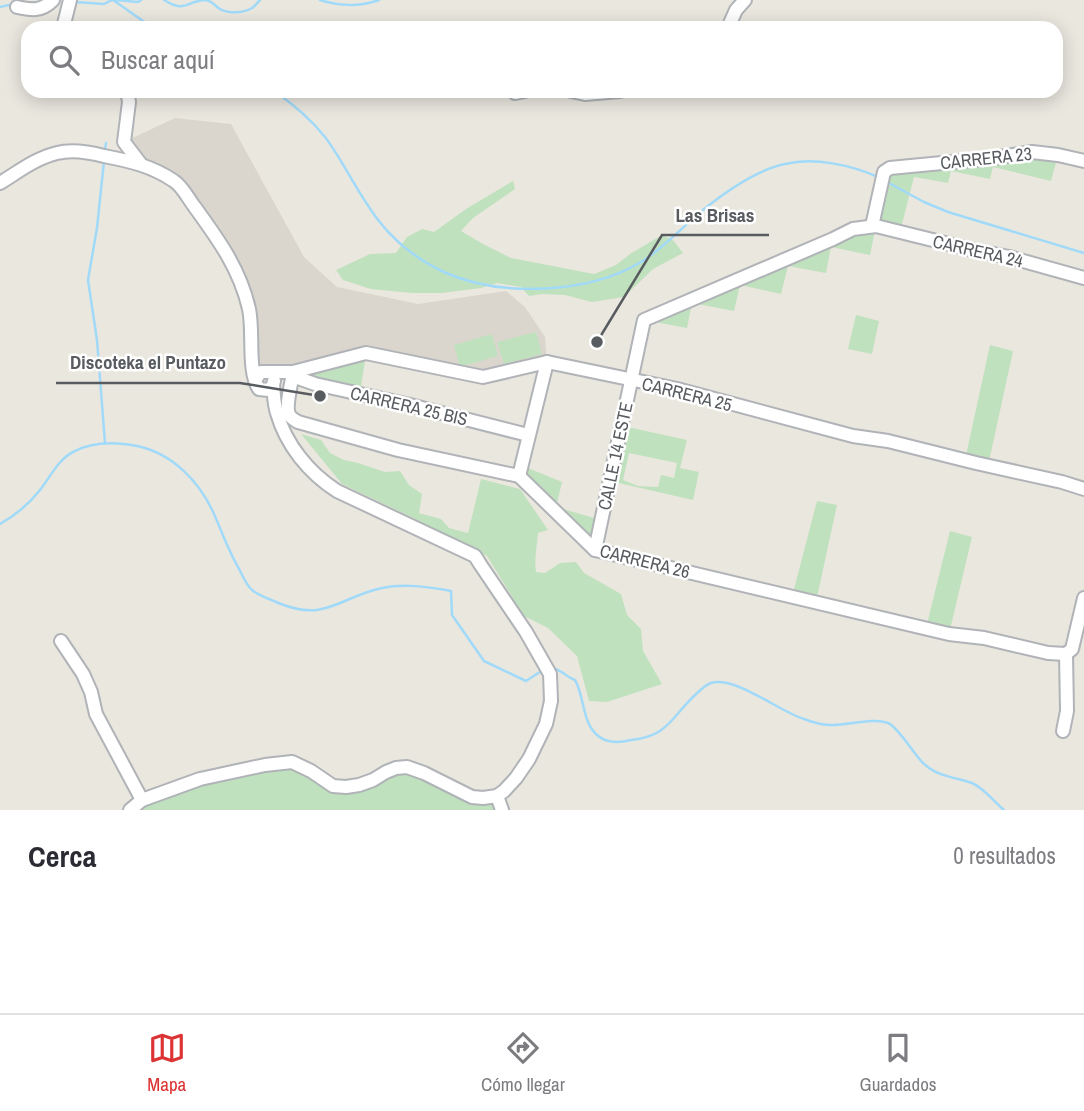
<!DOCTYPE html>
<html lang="es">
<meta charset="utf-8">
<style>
:root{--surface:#fff;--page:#f2f2f3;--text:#2b2b33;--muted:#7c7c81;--line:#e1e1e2;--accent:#dc3435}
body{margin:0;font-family:"Archivo Narrow",sans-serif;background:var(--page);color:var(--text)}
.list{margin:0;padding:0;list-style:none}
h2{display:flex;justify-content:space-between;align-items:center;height:91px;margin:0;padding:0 28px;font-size:30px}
h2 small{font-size:23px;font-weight:400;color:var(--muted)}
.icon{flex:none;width:38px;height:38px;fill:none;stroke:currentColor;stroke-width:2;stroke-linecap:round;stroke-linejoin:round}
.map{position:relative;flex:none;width:1084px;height:810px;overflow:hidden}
.search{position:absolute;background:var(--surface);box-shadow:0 4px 18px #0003;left:21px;right:21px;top:21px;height:77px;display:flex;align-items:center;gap:18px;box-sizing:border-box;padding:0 24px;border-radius:21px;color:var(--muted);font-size:26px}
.sheet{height:203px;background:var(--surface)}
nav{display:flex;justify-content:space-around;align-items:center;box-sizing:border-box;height:98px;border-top:2px solid var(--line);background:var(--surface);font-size:19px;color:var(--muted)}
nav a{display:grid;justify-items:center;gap:4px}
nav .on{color:var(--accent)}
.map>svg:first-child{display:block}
.education{fill:#dad6ce}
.green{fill:#c0e1bd;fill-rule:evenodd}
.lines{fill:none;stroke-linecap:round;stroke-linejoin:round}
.stream{stroke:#a1daf9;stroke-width:2.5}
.minor-casing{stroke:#b0b3b7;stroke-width:16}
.minor{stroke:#fff;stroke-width:12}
.labels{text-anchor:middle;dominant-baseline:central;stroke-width:5;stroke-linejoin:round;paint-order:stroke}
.street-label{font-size:18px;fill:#585c60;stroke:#fff}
.leader{fill:none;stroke:#585c60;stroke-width:2.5}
.callout-dot{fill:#585c60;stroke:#fff;stroke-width:2.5}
.callout-label{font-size:19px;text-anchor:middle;font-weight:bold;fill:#585c60;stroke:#fff;stroke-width:5;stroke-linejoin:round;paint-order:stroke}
</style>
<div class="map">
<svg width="1084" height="810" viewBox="0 0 1084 810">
<rect width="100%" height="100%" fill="#eae7df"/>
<path class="education" d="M175,118L231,124L304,257L337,287L418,304L506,291L525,307L545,337L547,362L483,377L366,353L257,376L242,284L177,182L140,163L124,142Z"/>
<g class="green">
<path d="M1058,155L1051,181L993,167L990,179L951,171L948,183L914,177L900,232L876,226L870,255L831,247L826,273L788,266L781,294L740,285L734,311L692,303L687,328L644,320L871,226L884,172Z"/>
<path d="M513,181L515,189L473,218L461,231L483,244L511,258L594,274L616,265L630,254L662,235L674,241L683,253L653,269L624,297L592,302L565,295L542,294L529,296L521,287L497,283L481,288L442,293H412L371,289L343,280L336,270L370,254L396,253L407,237L422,229L434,232L466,209Z"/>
<path d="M856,315L879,321L872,354L848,349Z"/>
<path d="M536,332L542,354L504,364L497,342Z"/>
<path d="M492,334L498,356L460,367L454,345Z"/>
<path d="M990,345L1013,351L988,466L965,460Z"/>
<path d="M366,353L360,394L293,372Z"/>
<path d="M623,426L687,440L680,468L699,472L693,500L610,481ZM629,453L677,463L674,478L661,475L658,487L638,486L623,480Z"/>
<path d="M301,434L321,440L330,453L344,460L358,463L385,472L400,471L409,485L422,494L419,513L441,519L449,528L468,533L481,479L520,489L548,530L538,533C537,547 534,559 536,572L545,573L560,563L576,562L584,573L621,594L627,615L641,629L643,651L662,684L607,702L589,701L577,656L548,628L524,616L487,556L411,517L342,484Z"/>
<path d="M523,466L562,482L556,507L601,520L595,550L523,481Z"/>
<path d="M817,501L837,505L816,602L792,597Z"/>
<path d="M950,531L972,537L949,634L926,628Z"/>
<path d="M292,762L346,787L396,768L472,797L497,796L502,810H130L200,779Z"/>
</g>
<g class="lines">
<g class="stream">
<path d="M113,0L153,28"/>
<path d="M116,0L138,2L141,0"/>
<path d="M164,0C186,14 187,0 206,0C212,1 215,6 220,9C228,14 244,13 252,8C255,6 257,3 260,0"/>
<path d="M320,0C338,6 360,7 379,0"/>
<path d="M75,2L104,4L112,0"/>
<path d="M27,3L41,2"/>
<path d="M0,7L13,4"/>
<path d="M274,91C293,104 310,118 325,137C341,158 352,182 367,204C386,235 413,258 446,273C502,297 588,294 641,262C662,249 680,230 698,214C721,195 756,170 785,164C814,157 851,165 878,177"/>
<path d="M105,151L106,143"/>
<path d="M104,161L97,228L88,280L97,340L105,443"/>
<path d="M887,182L924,202L948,212L1084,253"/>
<path d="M0,524C16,515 29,504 40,490C51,476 58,459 75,451C94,441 117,442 137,446C172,453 200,482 214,514C222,532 228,550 238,567C242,574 246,585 252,590C259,596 272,600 281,604C326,622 342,596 382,588C404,583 429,587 451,591L452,615L484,661L526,681L543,670"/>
<path d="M552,668C562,670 566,677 575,680C586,699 581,730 605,740C613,743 623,742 631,740C668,736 671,718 694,696C699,691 705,685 711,683C736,676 778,711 804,719C812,722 821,725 830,725C847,726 872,717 888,723C899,728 913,753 923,763C939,778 953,776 972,783C984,788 994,802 1004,810"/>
</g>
<g class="minor-casing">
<g id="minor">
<path d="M17,7C31,10 41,12 53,0"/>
<path d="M63,28L70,0"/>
<path d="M728,28L736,10L745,0"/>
<path d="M127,91L129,102L124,142L140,163"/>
<path d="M571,91L585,94L620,91"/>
<path d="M515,93L525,91"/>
<path d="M0,183C18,172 36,158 57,153C72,149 89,152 104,156C130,161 152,166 174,181C182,186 188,198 194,206C218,239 240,269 249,309C254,331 247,371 259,389L269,390L273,385L274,381"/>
<path d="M872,226L884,172L890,168L994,158L1032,152L1058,155L1084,161"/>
<path d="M293,372C292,382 285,406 289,414C290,418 295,420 298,422L398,450L519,476L595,550L949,634L984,638L1048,653L1066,654L1072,649L1084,598"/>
<path d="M293,372L298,378L315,384L410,405L528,435"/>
<path d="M255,380L261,372H293L366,353L483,377L547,362L677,389L853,436L888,441L976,463L1062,482L1084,489"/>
<path d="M519,476L547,362"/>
<path d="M595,550L644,320L833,239L853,229L876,226L973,250L1009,257L1084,278"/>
<path d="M61,641L83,674L91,692L96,714L142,800"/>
<path d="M1063,731L1067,711L1066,654"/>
<path d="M497,796L502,810"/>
<path d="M130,810L142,800L200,779L265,765L292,762L311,771L333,786L346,787L359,785L373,780L386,772L396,768L407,767L424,773L472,797L483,798L497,796L504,791L516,778L529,759L546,724L551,701L550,674L526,632L480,564L475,556L337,491C309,473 286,445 277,413C274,404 274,394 273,385"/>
</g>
</g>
<use href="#minor" class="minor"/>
</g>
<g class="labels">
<g class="street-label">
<text transform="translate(986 158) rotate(-6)">CARRERA 23</text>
<text transform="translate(978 251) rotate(13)">CARRERA 24</text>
<text transform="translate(687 394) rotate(14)">CARRERA 25</text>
<text transform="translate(409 406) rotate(13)">CARRERA 25 BIS</text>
<text transform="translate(615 456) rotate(-78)">CALLE 14 ESTE</text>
<text transform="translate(645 561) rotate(14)">CARRERA 26</text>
</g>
</g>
<path class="leader" d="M597 342L662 235H769M320 396L240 383H56"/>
<g class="callout-dot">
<circle cx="597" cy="342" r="7"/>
<circle cx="320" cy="396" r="7"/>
</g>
<g class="callout-label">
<text x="715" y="222">Las Brisas</text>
<text x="148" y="369">Discoteka el Puntazo</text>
</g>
</svg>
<div class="search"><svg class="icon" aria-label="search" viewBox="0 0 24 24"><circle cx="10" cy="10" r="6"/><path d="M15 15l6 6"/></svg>Buscar aquí</div>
</div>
<section class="sheet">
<h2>Cerca<small>0 resultados</small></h2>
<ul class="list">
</ul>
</section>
<nav>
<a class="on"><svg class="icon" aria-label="map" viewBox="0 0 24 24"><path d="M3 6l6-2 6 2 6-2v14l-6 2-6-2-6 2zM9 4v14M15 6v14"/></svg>Mapa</a>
<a><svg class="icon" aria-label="directions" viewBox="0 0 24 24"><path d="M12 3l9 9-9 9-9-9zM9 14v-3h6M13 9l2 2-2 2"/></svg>Cómo llegar</a>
<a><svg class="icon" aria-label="saved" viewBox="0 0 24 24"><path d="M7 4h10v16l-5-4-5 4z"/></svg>Guardados</a>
</nav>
